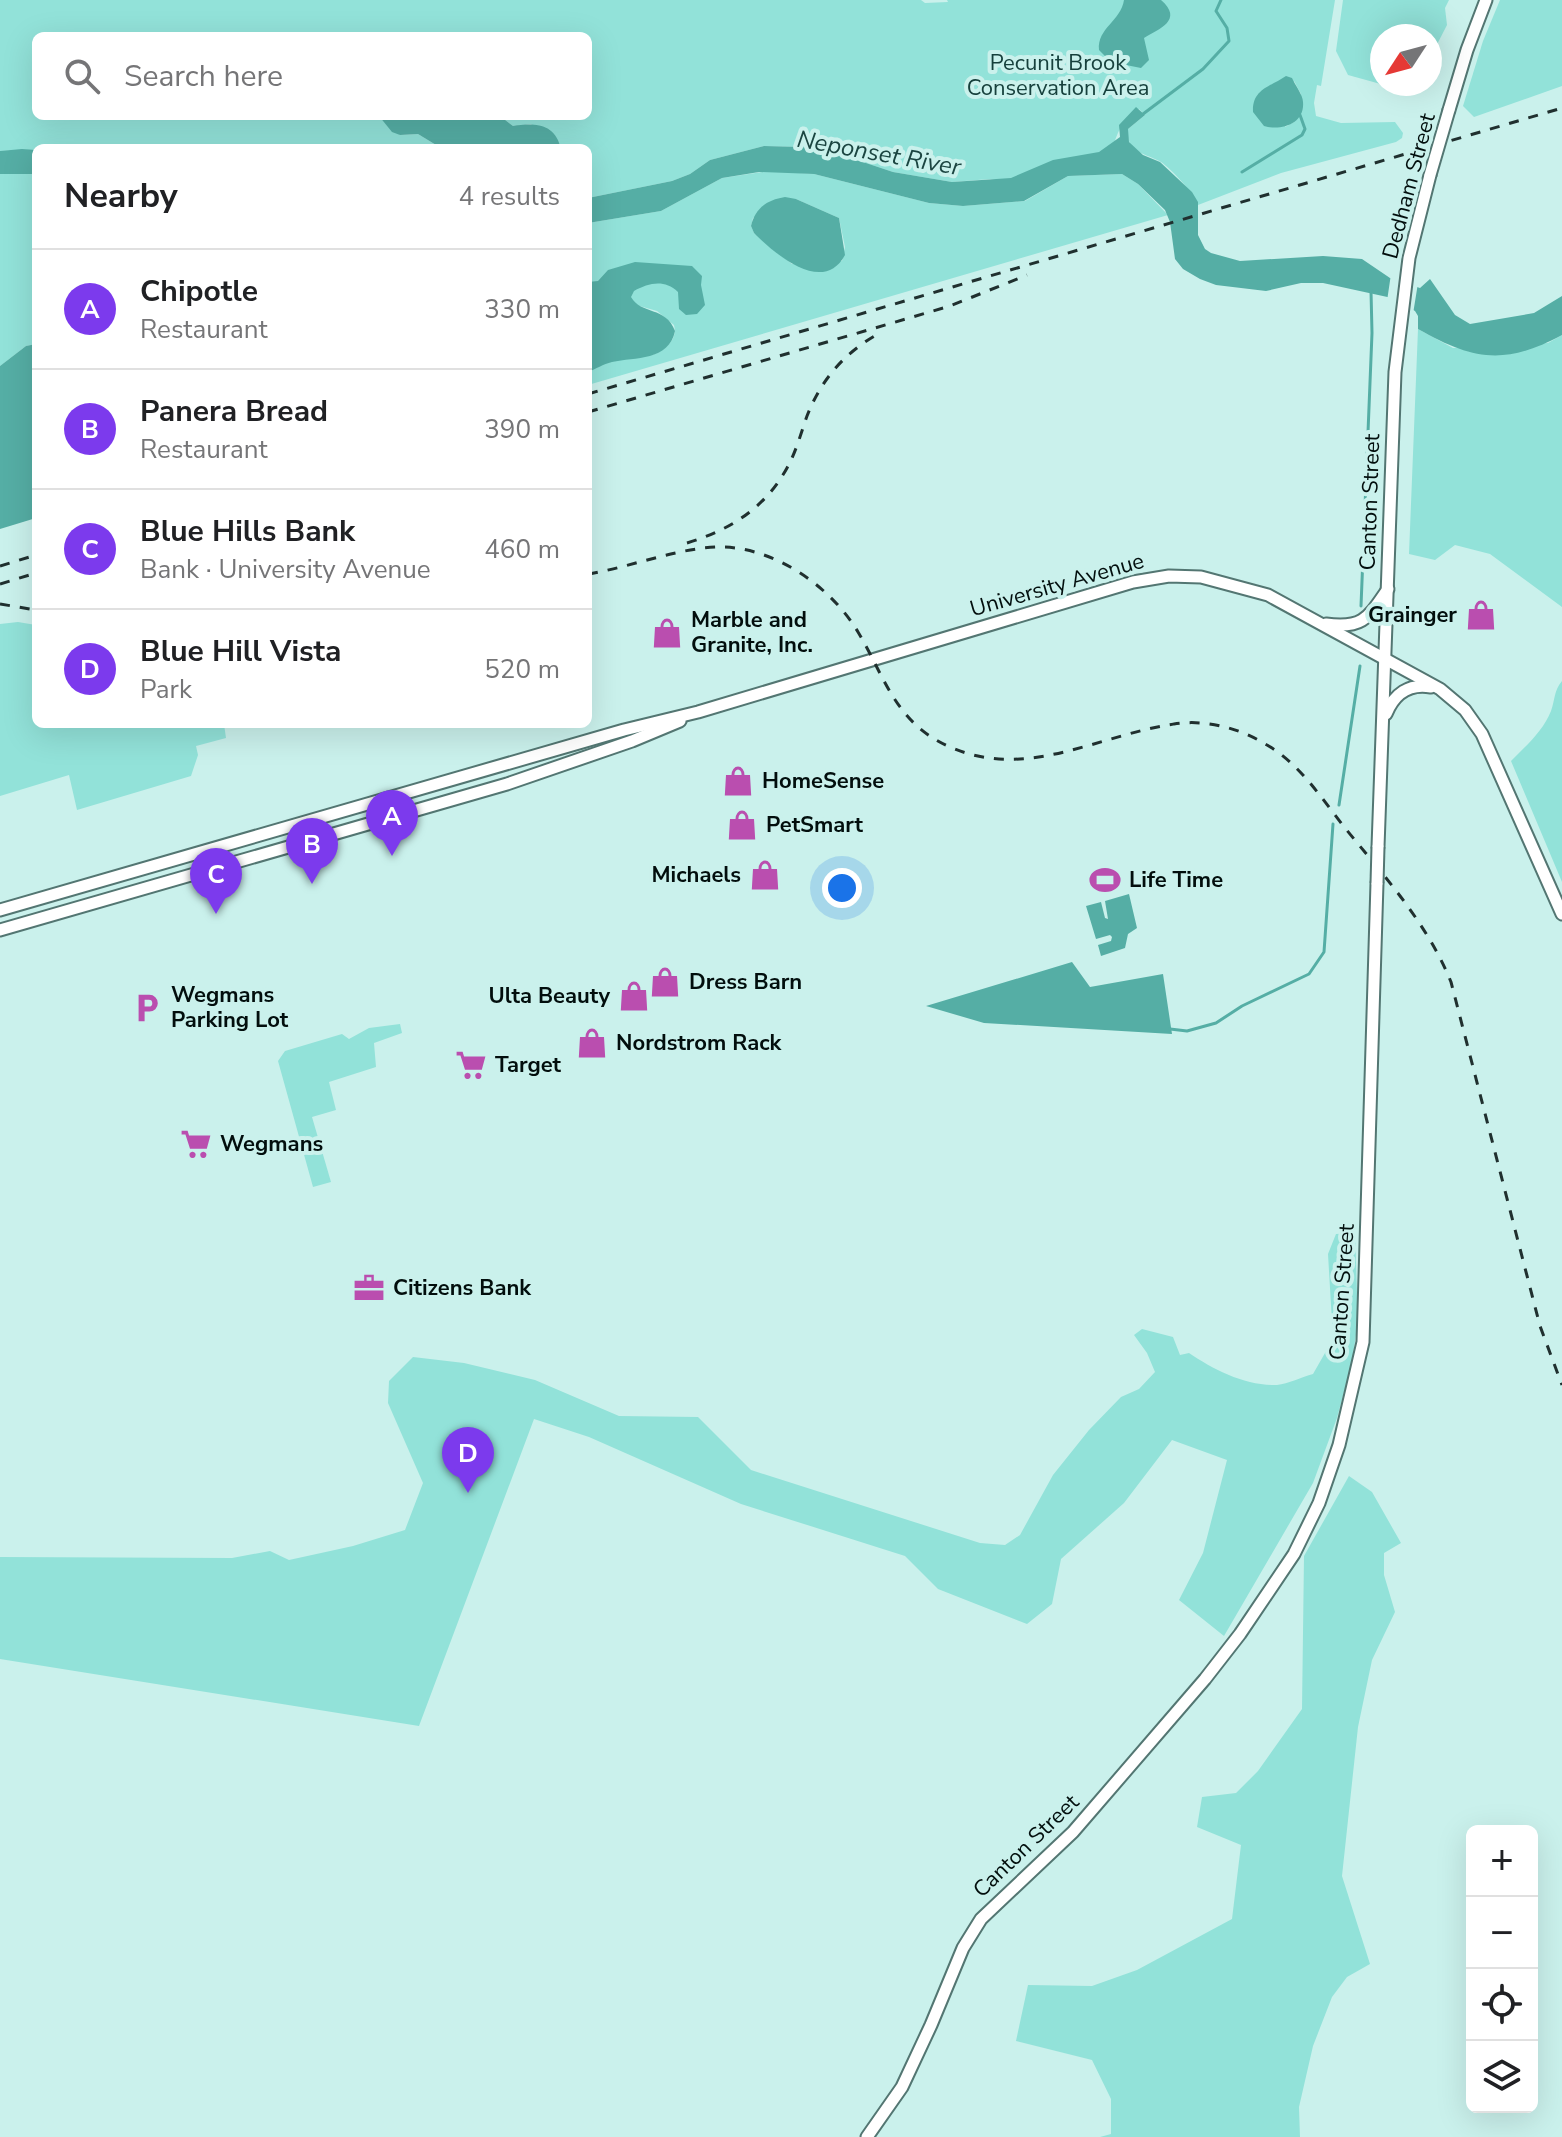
<!DOCTYPE html>
<meta charset="utf-8">
<style>
:root{--surface:#fff;--page:#f2f2f2;--text:#202124;--muted:#757577;--line:#e0e0e0;--accent:#7c3aed}
body{margin:0;font-family:"Nunito Sans",sans-serif;background:var(--page);color:var(--text)}
.controls{position:absolute;right:24px;bottom:24px;display:grid;overflow:hidden;border-radius:12px;box-shadow:0 8px 32px #0002}
.controls button{width:72px;height:72px;display:grid;place-items:center;padding:0;border:0;border-bottom:2px solid var(--line);background:var(--surface);color:var(--text);font:40px sans-serif}
.compass{position:absolute;left:1370px;top:24px;width:72px;height:72px;border-radius:50%;background:var(--surface);box-shadow:0 8px 32px #0002;rotate:234deg}
.you{position:absolute;left:842px;top:888px;width:28px;height:28px;margin:-20px;border:6px solid #fff;border-radius:50%;background:#1a73e8;box-shadow:0 0 0 12px #1a73e833}
.badge{display:grid;place-items:center;width:52px;height:52px;border-radius:50%;background:var(--accent);color:#fff;font-size:26px;font-weight:700}
.pin{position:absolute;translate:-50% -66px;filter:drop-shadow(0 2px 4px #0008)}
.pin::after{content:'';position:absolute;top:42px;width:28px;height:24px;background:inherit;clip-path:polygon(0 0,100% 0,50% 100%)}
.list{margin:0;padding:0;list-style:none}
h2{display:flex;justify-content:space-between;align-items:center;height:104px;margin:0;padding:0 32px;font-size:34px}
h2 small{font-size:26px;font-weight:400;color:var(--muted)}
.list li{display:grid;grid-template-columns:52px 1fr auto;gap:24px;align-items:center;box-sizing:border-box;height:120px;padding:0 32px;border-top:2px solid var(--line)}
.list b{display:block;font-size:30px;white-space:nowrap}
.list p{margin:0;font-size:26px;white-space:nowrap;color:var(--muted)}
.list em{font-size:26px;font-style:normal;color:var(--muted)}
.icon{flex:none;width:44px;height:44px;fill:none;stroke:currentColor;stroke-width:2;stroke-linecap:round;stroke-linejoin:round}
.map{position:relative;flex:none;width:1562px;height:2137px;overflow:hidden}
.search{position:absolute;background:var(--surface);box-shadow:0 8px 32px #0002;left:32px;top:32px;width:560px;height:88px;display:flex;align-items:center;gap:20px;box-sizing:border-box;padding:0 28px;border-radius:12px;color:var(--muted);font-size:30px}
.panel{position:absolute;background:var(--surface);box-shadow:0 8px 32px #0002;left:32px;top:144px;width:560px;height:584px;border-radius:12px}
.map>svg:first-child{display:block}
.green{fill:#92e2d9;fill-rule:evenodd}
.water{fill:#55aea5}
.pier{fill:#caf1ec}
.lines{fill:none;stroke-linecap:round;stroke-linejoin:round}
.stream{stroke:#55aea5;stroke-width:3}
.secondary-casing{stroke:#537672;stroke-width:15}
.secondary{stroke:#fff;stroke-width:11}
.rail{stroke:#20302f;stroke-width:3;stroke-dasharray:10 10;stroke-linecap:butt}
.secondary-bridge-casing{stroke:#537672;stroke-width:15;stroke-linecap:butt}
.secondary-bridge{stroke:#fff;stroke-width:11}
.labels{text-anchor:middle;dominant-baseline:central;stroke-width:8;stroke-linejoin:round;paint-order:stroke}
.park-label{font-size:22px;fill:#16403c;stroke:#caf1ec}
.street-label{font-size:22px;fill:#020e0d;stroke:#caf1ec}
.poi-label{font-size:22px;font-weight:bold;fill:#020e0d;stroke:#caf1ec;text-anchor:start}
.water-label{font-size:24px;font-style:italic;fill:#1b4541;stroke:#caf1ec}
</style>
<div class="map">
<svg width="1562" height="2137" viewBox="0 0 1562 2137">
<rect width="100%" height="100%" fill="#caf1ec"/>
<g class="green">
<path d="M0,0H921L925,3L948,2L947,0H1335L1321,86L1317,85L1314,103L1316,116L1341,123L1395,122L1403,133L1402,138L1396,142L1281,173L1198,205C1196,195 1170,168 1161,162C1146,153 1125,153 1128,129L1145,115L1139,109C1120,118 1116,139 1109,158L1028,184L990,179L952,182L893,172L839,154L802,147L764,146L710,160L690,174L672,181L588,198V148H558L559,146L531,124L513,126L500,116H588V36H36V116H379L400,135L418,134L441,148H36V150L0,151ZM1294,81L1301,94L1294,122L1285,127Z"/>
<path d="M1343,0H1449L1445,8L1447,25L1430,58V36H1382V84H1408L1395,88L1348,75L1336,51Z"/>
<path d="M1500,0H1562V86L1474,117L1463,106L1483,41Z"/>
<path d="M769,171L814,174L929,203L963,206L1025,201L1068,176L1122,174L1138,184L1168,215L588,385V372L590,371L588,223L661,211L722,178ZM796,199L839,218L845,247L842,261L792,264L754,233L751,226L753,218ZM636,305L657,311L674,325C678,340 665,349 653,355Z"/>
<path d="M0,174H36V344L26,346L0,366Z"/>
<path d="M1418,329L1453,348L1548,343L1562,335V607L1490,554L1455,545L1435,560L1409,554Z"/>
<path d="M18,622L36,625V724H224L226,738L196,746L198,755L191,776L77,810L69,775L0,796V624Z"/>
<path d="M1562,681V882L1511,761C1526,746 1543,731 1551,711C1555,700 1554,690 1562,681Z"/>
<path d="M400,1024L402,1033L374,1043L376,1067L329,1082L336,1110L312,1117L331,1182L313,1187L278,1061L285,1051L342,1034L349,1039L369,1028Z"/>
<path d="M1355,1233L1358,1321L1352,1362L1337,1418L1313,1483L1224,1636L1179,1600L1203,1553L1227,1460L1172,1440L1124,1503L1061,1559L1052,1604L1027,1624L938,1589L905,1556L741,1504L589,1437L534,1419L419,1726L0,1659V1557L232,1558L270,1551L289,1560L353,1546L405,1530L423,1483L388,1403L389,1381L413,1357L464,1363L535,1380L619,1416L698,1417L751,1470L980,1543L1005,1545L1020,1535L1053,1475L1089,1430L1121,1397L1139,1389L1155,1372L1147,1353L1134,1335L1142,1329L1173,1337L1180,1355L1189,1353C1214,1370 1246,1386 1277,1385C1288,1384 1302,1377 1313,1374L1333,1339L1328,1254L1336,1234Z"/>
<path d="M1349,1476L1372,1492L1401,1543L1384,1553V1575L1395,1612L1372,1660L1358,1727L1342,1876L1370,1964L1347,1977L1332,1997L1313,2046L1299,2107L1300,2137H1100L1111,2134V2099L1092,2060L1016,2041L1028,1985L1092,1986L1137,1970L1232,1919L1241,1845L1197,1827L1202,1797L1236,1793L1258,1771L1302,1709L1304,1556Z"/>
</g>
<g class="water">
<path d="M1124,0H1161C1184,20 1159,29 1144,38L1149,60L1141,68L1111,62L1099,50C1097,28 1121,21 1124,0Z"/>
<path d="M1286,76L1292,78C1295,85 1303,95 1303,102C1305,124 1281,131 1264,126L1253,112C1252,89 1270,87 1286,76Z"/>
<path d="M1136,107L1145,115L1128,129L1129,142L1143,155L1160,162L1192,192L1198,202V235L1205,249L1211,253L1240,261L1323,256L1362,259L1390,278L1420,288L1430,279L1455,315L1470,324L1534,313L1562,296V335C1504,366 1473,360 1418,329V316L1415,311L1392,298L1323,283H1301L1266,291L1216,285L1200,279L1183,269L1175,259L1170,222L1165,210L1138,184L1122,174L1068,176L1024,201L963,206L929,203L814,174L759,172L722,178L661,211L588,223V198L672,181L690,174L710,160L764,146L802,147L839,154L893,172L952,182L1011,178L1053,160L1099,152L1120,137L1119,125Z"/>
<path d="M379,116H500L513,126C533,123 554,123 560,146L441,148L418,134L400,135L392,132Z"/>
<path d="M22,149L36,150V174H0V151Z"/>
<path d="M785,197L796,199L839,218L845,255C823,296 774,253 754,233L751,226C755,208 767,200 785,197Z"/>
<path d="M635,262L692,266L702,276L701,285L705,305L697,314L686,315L679,309L678,292C664,279 649,283 634,291L631,297C641,315 666,306 675,331C669,361 635,357 612,362C603,364 596,369 588,372V282L598,281L608,270Z"/>
<path d="M36,344V518L0,529V366L26,346Z"/>
<path d="M1129,894L1137,928L1128,934L1125,948L1101,956L1098,945L1111,941L1112,937L1110,935L1096,939L1086,906L1101,902L1105,918L1108,919L1105,901Z"/>
<path d="M1072,962L1090,987L1163,974L1172,1034L984,1023L926,1006Z"/>
</g>
<path class="pier" d="M1391,274L1418,283L1413,314L1400,304L1387,301Z"/>
<g class="lines">
<g class="stream">
<path d="M1143,114L1203,69L1229,41L1227,28L1216,11L1221,0"/>
<path d="M1242,172L1302,135L1305,129L1300,115"/>
<path d="M1361,606L1372,333L1371,291"/>
<path d="M1339,805L1360,666"/>
<path d="M1170,1029L1187,1031L1216,1023L1242,1006L1309,974L1324,952L1333,824"/>
</g>
<g class="secondary-casing">
<g id="secondary">
<path d="M1449,110L1467,50L1486,0"/>
<path d="M1326,624C1363,629 1368,618 1388,589"/>
<path d="M1386,714C1394,694 1409,683 1431,687"/>
<path d="M1378,847L1395,372L1409,258L1430,175"/>
<path d="M0,910L624,730L698,712L1133,582L1169,576L1201,577L1268,595L1440,689L1465,710L1482,734L1562,914"/>
<path d="M0,930L507,784L632,741L680,721"/>
<path d="M867,2137L902,2087L931,2025L963,1948L981,1919L1073,1832L1205,1679L1240,1634L1294,1554L1319,1503L1339,1445L1363,1342L1377,883"/>
</g>
</g>
<use href="#secondary" class="secondary"/>
<g class="rail">
<path d="M588,394L1562,108"/>
<path d="M588,412L950,306L1027,275"/>
<path d="M687,543C730,530 765,508 787,468C796,452 801,433 807,416C821,380 844,353 878,334"/>
<path d="M0,566L36,555"/>
<path d="M588,574C632,567 682,546 724,547C777,549 831,587 858,632C885,677 895,723 950,747C1027,781 1098,735 1174,724C1205,719 1240,728 1267,745C1300,764 1322,799 1345,828C1385,877 1427,923 1451,982L1540,1326L1562,1385"/>
<path d="M0,584L36,573"/>
<path d="M0,604L36,610"/>
</g>
<g class="secondary-bridge-casing">
<g id="secondary-bridge">
<path d="M1430,175L1449,110"/>
<path d="M1377,883L1378,847"/>
</g>
</g>
<use href="#secondary-bridge" class="secondary-bridge"/>
</g>
<defs>
<g id="shop-bare" transform="scale(2.4)"><path d="M-5-2.5h2.3a2.7 3.5 0 0 1 5.4 0H5L5.5 6h-11ZM-1.5-2.5h3a1.5 2.3 0 0 0-3 0Z" fill="#ba4eaf" stroke="#caf1ec" stroke-width="2.5" paint-order="stroke"/></g>
<g id="stadium-bare" transform="scale(2.4)"><path d="M0-5a6.5 5 0 1 0 0 10a6.5 5 0 1 0 0-10ZM-3.5-1.8h7v3.6h-7Z" fill="#ba4eaf" stroke="#caf1ec" stroke-width="2.5" paint-order="stroke"/></g>
<g id="parking-bare" transform="scale(2.4)"><path d="M-3.5-5.5H1a3.5 3.5 0 0 1 0 7H-1V5.5H-3.5ZM-1-3.4V-.6H.8a1.4 1.4 0 0 0 0-2.8Z" fill="#ba4eaf" stroke="#caf1ec" stroke-width="2.5" paint-order="stroke"/></g>
<g id="supermarket-bare" transform="scale(2.4)"><path d="M-6-5.5h2.5l.6 2H6L4.5 2H-2.5L-4.4-4H-6ZM-1.5 3.2a1.3 1.3 0 1 0 .1 0ZM3 3.2a1.3 1.3 0 1 0 .1 0Z" fill="#ba4eaf" stroke="#caf1ec" stroke-width="2.5" paint-order="stroke"/></g>
<g id="office-bare" transform="scale(2.4)"><path d="M-6-3h4V-5.5h4V-3h4V5H-6ZM-1-4.5V-3h2v-1.5ZM-6 0V1H6V0Z" fill="#ba4eaf" stroke="#caf1ec" stroke-width="2.5" paint-order="stroke"/></g>
</defs>
<g fill-rule="evenodd">
<use href="#shop-bare" x="1481" y="615"/>
<use href="#shop-bare" x="667" y="633"/>
<use href="#shop-bare" x="738" y="781"/>
<use href="#shop-bare" x="742" y="825"/>
<use href="#shop-bare" x="765" y="875"/>
<use href="#stadium-bare" x="1105" y="880"/>
<use href="#shop-bare" x="665" y="982"/>
<use href="#shop-bare" x="634" y="996"/>
<use href="#parking-bare" x="147" y="1008"/>
<use href="#shop-bare" x="592" y="1043"/>
<use href="#supermarket-bare" x="471" y="1065"/>
<use href="#supermarket-bare" x="196" y="1144"/>
<use href="#office-bare" x="369" y="1288"/>
</g>
<g class="labels">
<g class="park-label">
<text x="1058" y="63">Pecunit Brook<tspan x="1058" dy="25">Conservation Area</tspan></text>
</g>
<g class="street-label">
<text transform="translate(1409 186) rotate(-75)">Dedham Street</text>
<text transform="translate(1370 502) rotate(-88)">Canton Street</text>
<text transform="translate(1057 585) rotate(-16)">University Avenue</text>
<text transform="translate(1342 1292) rotate(-86)">Canton Street</text>
<text transform="translate(1026 1846) rotate(-44)">Canton Street</text>
</g>
<g class="poi-label">
<text x="1457" y="615" text-anchor="end">Grainger</text>
<text x="691" y="620">Marble and<tspan x="691" dy="25">Granite, Inc.</tspan></text>
<text x="762" y="781">HomeSense</text>
<text x="766" y="825">PetSmart</text>
<text x="741" y="875" text-anchor="end">Michaels</text>
<text x="1129" y="880">Life Time</text>
<text x="689" y="982">Dress Barn</text>
<text x="171" y="995">Wegmans<tspan x="171" dy="25">Parking Lot</tspan></text>
<text x="610" y="996" text-anchor="end">Ulta Beauty</text>
<text x="616" y="1043">Nordstrom Rack</text>
<text x="495" y="1065">Target</text>
<text x="220" y="1144">Wegmans</text>
<text x="393" y="1288">Citizens Bank</text>
</g>
<g class="water-label">
<text transform="translate(879 153) rotate(10)">Neponset River</text>
</g>
</g>
</svg>
<div class="controls">
<button>+</button>
<button>−</button>
<button><svg class="icon" aria-label="locate" viewBox="0 0 24 24"><circle cx="12" cy="12" r="6"/><path d="M12 2v4M12 18v4M2 12h4M18 12h4"/></svg></button>
<button><svg class="icon" aria-label="layers" viewBox="0 0 24 24"><path d="M12 4l9 5-9 5-9-5zM3 14l9 5 9-5"/></svg></button>
</div>
<svg class="compass" viewBox="-18 -18 36 36"><path d="M0-13l5 13h-10z" fill="#e53935"/><path d="M0 13l5-13h-10z" fill="#757577"/></svg>
<div class="you"></div>
<div class="pin badge" style="left:392px;top:856px">A</div>
<div class="pin badge" style="left:312px;top:884px">B</div>
<div class="pin badge" style="left:216px;top:914px">C</div>
<div class="pin badge" style="left:468px;top:1493px">D</div>
<div class="search"><svg class="icon" aria-label="search" viewBox="0 0 24 24"><circle cx="10" cy="10" r="6"/><path d="M15 15l6 6"/></svg>Search here</div>
<section class="panel">
<h2>Nearby<small>4 results</small></h2>
<ul class="list">
<li><span class="badge">A</span><div><b>Chipotle</b><p>Restaurant</p></div><em>330 m</em></li>
<li><span class="badge">B</span><div><b>Panera Bread</b><p>Restaurant</p></div><em>390 m</em></li>
<li><span class="badge">C</span><div><b>Blue Hills Bank</b><p>Bank · University Avenue</p></div><em>460 m</em></li>
<li><span class="badge">D</span><div><b>Blue Hill Vista</b><p>Park</p></div><em>520 m</em></li>
</ul>
</section>
</div>
